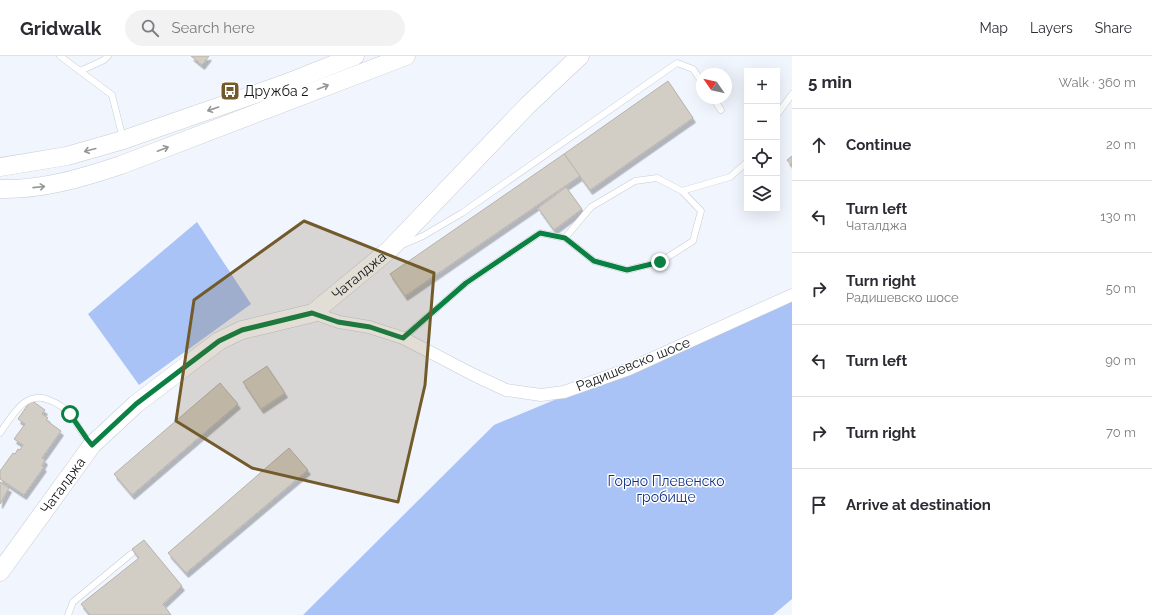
<!DOCTYPE html>
<meta charset="utf-8">
<style>
:root{--surface:#fff;--page:#f2f2f3;--text:#2b2b33;--muted:#7c7c81;--line:#e1e1e2}
body{margin:0;font-family:Raleway,sans-serif;background:var(--page);color:var(--text)}
.controls{position:absolute;right:12px;top:12px;display:grid;overflow:hidden;border-radius:0px;box-shadow:0 4px 16px #0002}
.controls button{width:36px;height:36px;display:grid;place-items:center;padding:0;border:0;border-bottom:1px solid var(--line);background:var(--surface);color:var(--text);font:20px sans-serif}
.compass{position:absolute;left:696px;top:12px;width:36px;height:36px;border-radius:50%;background:var(--surface);box-shadow:0 4px 16px #0002;rotate:304deg}
.stop{position:absolute;width:12px;height:12px;margin:-9px;border:3px solid #0b8043;border-radius:50%;background:#fff}
.stop.end{background:#0b8043;border-color:#fff;box-shadow:0 1px 4px #0008}
.list{margin:0;padding:0;list-style:none}
h2{display:flex;justify-content:space-between;align-items:center;height:52px;margin:0;padding:0 16px;font-size:17px}
h2 small{font-size:13px;font-weight:400;color:var(--muted)}
.list li{display:grid;grid-template-columns:26px 1fr auto;gap:12px;align-items:center;box-sizing:border-box;height:72px;padding:0 16px;border-top:1px solid var(--line)}
.list b{display:block;font-size:15px;white-space:nowrap}
.list p{margin:0;font-size:13px;white-space:nowrap;color:var(--muted)}
.list em{font-size:13px;font-style:normal;color:var(--muted)}
.icon{flex:none;width:22px;height:22px;fill:none;stroke:currentColor;stroke-width:2;stroke-linecap:round;stroke-linejoin:round}
.map{position:relative;flex:none;width:792px;height:559px;overflow:hidden}
header{display:flex;align-items:center;gap:24px;box-sizing:border-box;height:56px;padding:0 20px;background:var(--surface);border-bottom:1px solid var(--line)}
header strong{font-size:19px}
nav{display:flex;gap:22px;margin-inline-start:auto;font-size:14px}
.search{width:280px;height:36px;background:var(--page);display:flex;align-items:center;gap:10px;box-sizing:border-box;padding:0 14px;border-radius:22px;color:var(--muted);font-size:15px}
main{display:flex}
aside{flex:1;background:var(--surface)}
.map>svg:first-child{display:block}
.green{fill:#aac3f6}
.building{fill:#d2cdc5;stroke:#b8b3ab;filter:url(#shadow)}
.lines{fill:none;stroke-linecap:round;stroke-linejoin:round}
.lane-casing{stroke:#c7ccd4;stroke-width:7}
.street-casing{stroke:#c7ccd4;stroke-width:13}
.secondary-casing{stroke:#c7ccd4;stroke-width:19}
.lane{stroke:#fff;stroke-width:6}
.street{stroke:#fff;stroke-width:12}
.secondary{stroke:#fff;stroke-width:18}
.oneway{stroke:#959697}
.route{stroke:#0b8043;stroke-width:5}
.marked{fill:#725a2b;fill-opacity:0.2;stroke:#725a2b;stroke-width:3;stroke-linejoin:round}
.labels{text-anchor:middle;dominant-baseline:central;stroke-width:3;stroke-linejoin:round;paint-order:stroke}
.poi-label{font-size:14px;fill:#141518;stroke:#fff;text-anchor:start}
.street-label{font-size:14px;fill:#141518;stroke:#fff}
.park-label{font-size:14px;fill:#113085;stroke:#fff}
</style>
<header>
<strong>Gridwalk</strong>
<div class="search"><svg class="icon" aria-label="search" viewBox="0 0 24 24"><circle cx="10" cy="10" r="6"/><path d="M15 15l6 6"/></svg>Search here</div>
<nav><a>Map</a><a>Layers</a><a>Share</a></nav>
</header>
<main>
<div class="map">
<svg width="792" height="559" viewBox="0 0 792 559">
<defs>
<filter id="shadow"><feDropShadow dx="2.5" dy="4.5" stdDeviation="0" flood-color="#0004"/></filter>
</defs>
<rect width="100%" height="100%" fill="#f1f5fe"/>
<g class="green">
<path d="M197,166L251,248L139,329L88,258Z"/>
<path d="M792,245V543L773,559H303L494,369Z"/>
</g>
<g class="building">
<path d="M191,0H209L202,9Z"/>
<path d="M668,25L693,62L590,134L564,98Z"/>
<path d="M564,98L580,120L405,240L390,218Z"/>
<path d="M792,100V110L787,104Z"/>
<path d="M566,131L582,153L554,174L538,152Z"/>
<path d="M267,310L285,337L261,353L243,326Z"/>
<path d="M220,327L238,348L132,439L114,418Z"/>
<path d="M31,344L45,354L42,358L48,362L46,364L61,375L42,402L45,404L42,410L44,411L24,439L0,423V415L13,397L15,398L18,393L20,394L23,389L14,383L25,368L18,363Z"/>
<path d="M289,392L308,414L186,517L168,497Z"/>
<path d="M0,426L9,432L0,448Z"/>
<path d="M144,484L182,530L163,548L171,559H90L81,548L139,502L132,493Z"/>
</g>
<g class="lines">
<g class="lane-casing">
<g id="lane">
<path d="M60,0L80,15L104,4L108,0"/>
<path d="M80,15L112,39L123,83"/>
<path d="M713,42L721,54"/>
<path d="M777,59L792,38"/>
<path d="M565,182L594,205L627,214L660,206L693,185L701,155L682,135"/>
<path d="M402,189L423,180L462,157L677,7L693,13L702,26"/>
<path d="M403,282L466,227L540,177L565,182L591,151L635,125L657,122L682,135L730,121L747,106"/>
<path d="M0,377C12,360 25,334 49,344C58,347 65,352 71,360C78,369 83,380 91,388"/>
<path d="M68,559L73,546L131,498"/>
</g>
</g>
<g class="street-casing">
<path id="street" d="M313,257L339,266L369,271L403,282L474,319L506,334L541,339L564,336L629,313L792,239"/>
</g>
<g class="secondary-casing">
<g id="secondary">
<path d="M0,111L67,100L123,84L284,28L355,0"/>
<path d="M0,133C42,134 82,122 121,109L406,0"/>
<path id="s1" d="M0,516L92,389L136,348L219,285L242,274L313,257L388,195L528,49L580,0"/>
</g>
</g>
<use href="#lane" class="lane"/>
<use href="#street" class="street"/>
<use href="#secondary" class="secondary"/>
</g>
<defs><path id="oneway-shaft" d="M-6 0H5M1.5-3L5.5 0L1.5 3" fill="none" stroke-width="1.6" stroke-linecap="round" stroke-linejoin="round"/></defs>
<g class="oneway">
<use href="#oneway-shaft" transform="translate(323 31) rotate(-21)"/>
<use href="#oneway-shaft" transform="translate(213 53) rotate(161)"/>
<use href="#oneway-shaft" transform="translate(163 93) rotate(-21)"/>
<use href="#oneway-shaft" transform="translate(90 94) rotate(165)"/>
<use href="#oneway-shaft" transform="translate(39 131) rotate(-6)"/>
</g>
<g class="lines">
<path class="route" d="M70,358L87,383L92,389L136,348L219,285L242,274L312,257L338,266L370,271L403,282L466,227L540,177L565,182L594,205L627,214L660,206"/>
</g>
<path class="marked" d="M304,165L434,217L425,329L398,446L252,412L176,365L194,244Z"/>
<defs>
<g id="bus-square" transform="scale(1)"><rect x="-9" y="-9" width="18" height="18" rx="4" fill="#725a2b" stroke="#fff"/><path d="M-5-6H5V4H4V6H2V4H-2V6H-4V4H-5ZM-3.5-4V0h7V-4ZM-3.5 1.2v1.5H-2V1.2ZM2 1.2v1.5H3.5V1.2Z" fill="#fff"/></g>
</defs>
<g fill-rule="evenodd">
<use href="#bus-square" x="230" y="35"/>
</g>
<g class="labels">
<g class="poi-label">
<text x="244" y="35">Дружба 2</text>
</g>
<g class="street-label">
<text stroke="none"><textPath href="#s1" startOffset="479">Чаталджа</textPath></text>
<text transform="translate(633 308) rotate(-22)">Радишевско шосе</text>
<text stroke="none"><textPath href="#s1" startOffset="107">Чаталджа</textPath></text>
</g>
<g class="park-label">
<text x="666" y="425">Горно Плевенско<tspan x="666" dy="16">гробище</tspan></text>
</g>
</g>
</svg>
<div class="controls">
<button>+</button>
<button>−</button>
<button><svg class="icon" aria-label="locate" viewBox="0 0 24 24"><circle cx="12" cy="12" r="6"/><path d="M12 2v4M12 18v4M2 12h4M18 12h4"/></svg></button>
<button><svg class="icon" aria-label="layers" viewBox="0 0 24 24"><path d="M12 4l9 5-9 5-9-5zM3 14l9 5 9-5"/></svg></button>
</div>
<svg class="compass" viewBox="-18 -18 36 36"><path d="M0-13l5 13h-10z" fill="#e53935"/><path d="M0 13l5-13h-10z" fill="#7c7c81"/></svg>
<div class="stop" style="left:70px;top:358px"></div>
<div class="stop end" style="left:660px;top:206px"></div>
</div>
<aside>
<h2>5 min<small>Walk · 360 m</small></h2>
<ul class="list">
<li><svg class="icon" aria-label="ahead" viewBox="0 0 24 24"><path d="M12 20V5M6 11l6-6 6 6"/></svg><div><b>Continue</b></div><em>20 m</em></li>
<li><svg class="icon" aria-label="left" viewBox="0 0 24 24"><path d="M17 20v-9H6M10 6l-5 5 5 5"/></svg><div><b>Turn left</b><p>Чаталджа</p></div><em>130 m</em></li>
<li><svg class="icon" aria-label="right" viewBox="0 0 24 24"><path d="M7 20v-9h11M14 6l5 5-5 5"/></svg><div><b>Turn right</b><p>Радишевско шосе</p></div><em>50 m</em></li>
<li><svg class="icon" aria-label="left" viewBox="0 0 24 24"><path d="M17 20v-9H6M10 6l-5 5 5 5"/></svg><div><b>Turn left</b></div><em>90 m</em></li>
<li><svg class="icon" aria-label="right" viewBox="0 0 24 24"><path d="M7 20v-9h11M14 6l5 5-5 5"/></svg><div><b>Turn right</b></div><em>70 m</em></li>
<li><svg class="icon" aria-label="arrive" viewBox="0 0 24 24"><path d="M6 21V4h12l-3 4 3 4H6"/></svg><div><b>Arrive at destination</b></div></li>
</ul>
</aside>
</main>
